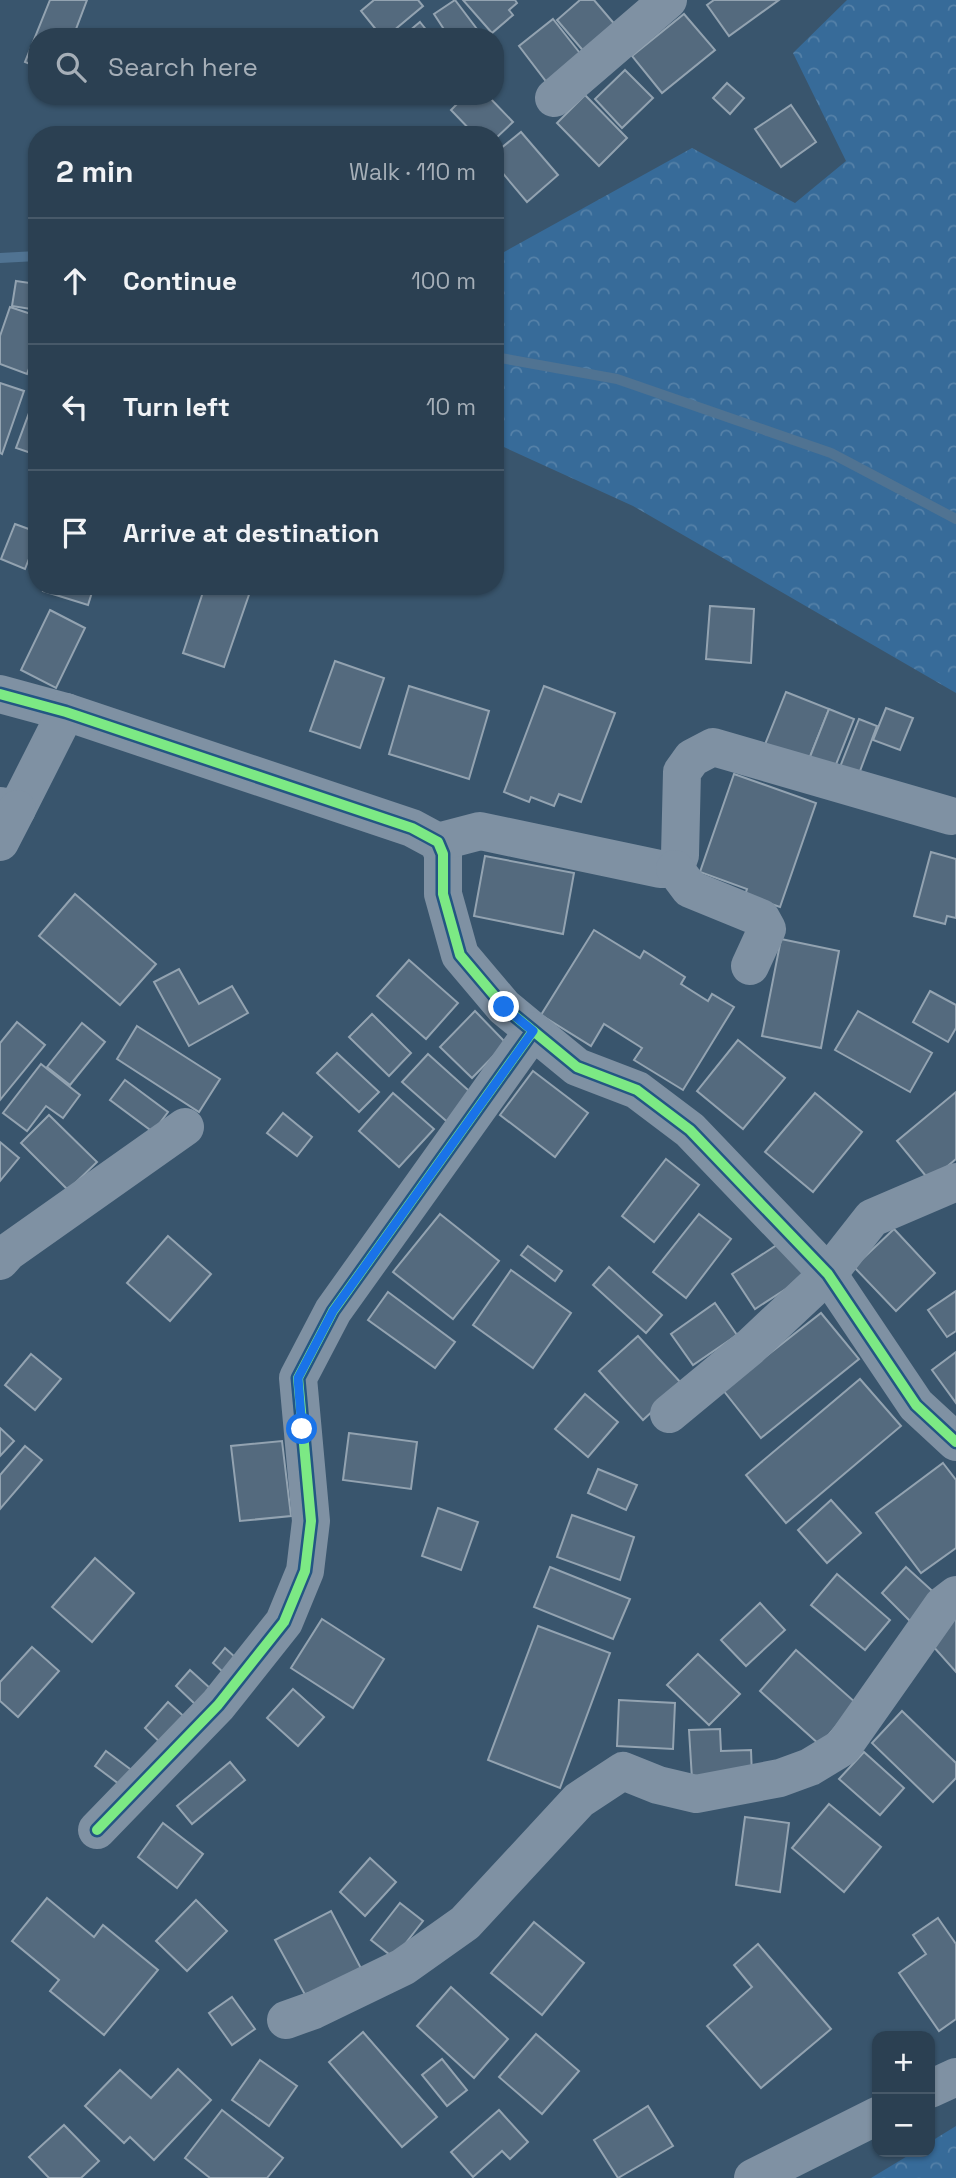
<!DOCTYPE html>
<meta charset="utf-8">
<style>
:root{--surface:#2b4052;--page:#334759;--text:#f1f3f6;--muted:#a6afb8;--line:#475969}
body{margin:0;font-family:"Space Grotesk",sans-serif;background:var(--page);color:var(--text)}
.controls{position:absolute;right:21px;bottom:21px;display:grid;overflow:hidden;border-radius:14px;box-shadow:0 2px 5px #0004}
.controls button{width:63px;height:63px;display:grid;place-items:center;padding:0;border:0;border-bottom:2px solid var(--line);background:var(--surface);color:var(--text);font:35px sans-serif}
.stop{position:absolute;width:21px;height:21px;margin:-16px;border:5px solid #1a73e8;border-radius:50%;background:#fff}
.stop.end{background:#1a73e8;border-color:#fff;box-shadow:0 2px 7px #0008}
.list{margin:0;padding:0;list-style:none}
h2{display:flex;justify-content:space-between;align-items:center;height:91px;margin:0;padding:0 28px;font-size:30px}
h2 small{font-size:23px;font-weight:400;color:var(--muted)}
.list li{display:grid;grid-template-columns:46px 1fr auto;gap:21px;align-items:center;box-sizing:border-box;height:126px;padding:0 28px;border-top:2px solid var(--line)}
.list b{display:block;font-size:26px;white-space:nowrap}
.list em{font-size:23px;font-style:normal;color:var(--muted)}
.icon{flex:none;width:38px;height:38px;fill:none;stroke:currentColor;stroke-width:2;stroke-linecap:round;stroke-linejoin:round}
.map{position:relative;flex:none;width:956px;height:2178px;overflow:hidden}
.search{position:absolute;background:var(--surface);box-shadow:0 2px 5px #0004;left:28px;top:28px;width:476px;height:77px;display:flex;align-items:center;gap:18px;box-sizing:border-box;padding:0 24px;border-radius:28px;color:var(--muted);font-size:26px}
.panel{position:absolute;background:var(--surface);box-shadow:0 2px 5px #0004;left:28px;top:126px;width:476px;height:469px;border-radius:28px}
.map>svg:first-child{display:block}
.forest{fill:url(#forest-crowns)}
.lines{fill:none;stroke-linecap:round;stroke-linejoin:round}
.stream{stroke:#507392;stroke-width:10}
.building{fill:#546a7e;stroke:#93a3b1;stroke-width:2}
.minor{stroke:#7f91a3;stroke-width:38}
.cycleway-casing{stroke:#235683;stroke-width:15}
.cycleway{stroke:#7ce984;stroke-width:10}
.route{stroke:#1a73e8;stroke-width:9}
</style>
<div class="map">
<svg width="956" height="2178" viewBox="0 0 956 2178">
<defs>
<pattern id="forest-crowns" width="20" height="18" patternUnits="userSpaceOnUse" patternTransform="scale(1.75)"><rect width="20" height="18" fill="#376b99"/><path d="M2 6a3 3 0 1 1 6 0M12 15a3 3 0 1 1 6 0" fill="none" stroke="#5581a8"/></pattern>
</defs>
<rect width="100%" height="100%" fill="#39556d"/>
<g class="forest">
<path d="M847,0H956V693L633,506L495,443V257L692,148L795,203L846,161L793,53Z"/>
<path d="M956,2126V2178H871L914,2152H930V2142Z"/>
</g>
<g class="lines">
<g class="stream">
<path d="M0,258L37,256"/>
<path d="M495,357L617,379L831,453L956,519"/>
</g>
</g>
<g class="building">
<path d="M50,0H87L73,37H37V67L25,62Z"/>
<path d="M374,0H418L423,6L386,37H382L361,11Z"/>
<path d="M455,0L480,33L475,37H449L434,14Z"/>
<path d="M463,0H515L517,3L509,10L513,15L492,33Z"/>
<path d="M580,0H594L617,27L586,54L557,20Z"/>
<path d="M714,0H779L729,36L707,5Z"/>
<path d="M684,14L715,50L662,93L632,56Z"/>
<path d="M553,19L583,57L548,84L519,46Z"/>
<path d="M420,22L432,37H402Z"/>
<path d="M625,70L653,98L622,128L595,99Z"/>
<path d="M727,83L744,98L730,114L713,98Z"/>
<path d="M585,95L627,138L599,166L557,123Z"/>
<path d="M465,96H488L513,122L495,139V135H475L451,110Z"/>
<path d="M791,105L816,142L781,167L755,129Z"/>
<path d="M521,132L558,175L527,202L495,164V153Z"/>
<path d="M16,281L37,284V310L12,306Z"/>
<path d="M10,307L37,316V346L27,374L0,364V336Z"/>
<path d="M0,383L24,391L2,454L0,453Z"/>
<path d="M35,397L37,398V455L16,448Z"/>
<path d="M15,524L37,532V538L25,569L1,559Z"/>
<path d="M44,586H94L88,605L43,591Z"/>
<path d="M205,586H252L224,667L183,653Z"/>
<path d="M710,606L754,609L751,663L706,659Z"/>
<path d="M50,610L85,628L56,688L21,670Z"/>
<path d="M335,661L384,678L360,748L310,731Z"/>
<path d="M409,686L489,711L469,779L389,754Z"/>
<path d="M544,686L615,713L581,802L559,794L554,806L531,797L529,802L504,792Z"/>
<path d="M786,692L829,709L807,764L764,747Z"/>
<path d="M886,708L913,718L900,750L873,740Z"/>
<path d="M829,709L854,719L833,772L808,762Z"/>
<path d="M859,719L877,726L857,779L838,772Z"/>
<path d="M734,774L816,803L780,907L745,895L747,889L700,872Z"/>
<path d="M931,852L956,859V918L947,916L945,924L914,916Z"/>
<path d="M485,856L574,873L563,934L474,916Z"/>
<path d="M75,894L156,964L120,1005L39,936Z"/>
<path d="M594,930L640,958L644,951L685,977L681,984L708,1001L712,994L734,1007L683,1090L634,1060L642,1048L604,1024L591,1046L541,1015Z"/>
<path d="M781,939L839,951L821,1048L762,1036Z"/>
<path d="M409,960L458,1003L426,1039L377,996Z"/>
<path d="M179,969L199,1004L232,986L248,1013L189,1046L154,982Z"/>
<path d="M930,991L956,1005V1028L948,1042L913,1022Z"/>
<path d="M475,1011L506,1043L472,1078L440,1047Z"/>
<path d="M858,1011L932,1053L910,1092L835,1050Z"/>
<path d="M372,1014L411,1053L389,1076L349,1037Z"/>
<path d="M17,1022L45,1045L0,1100V1043Z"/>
<path d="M82,1023L105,1042L70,1085L47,1067Z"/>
<path d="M137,1026L220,1079L199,1112L117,1059Z"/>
<path d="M738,1040L785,1078L743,1129L697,1091Z"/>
<path d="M337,1053L379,1092L359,1112L317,1073Z"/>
<path d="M428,1054L477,1098L452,1126L402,1082Z"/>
<path d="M41,1064L80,1095L63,1118L46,1106L27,1131L3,1113Z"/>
<path d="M533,1071L588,1113L555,1157L500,1115Z"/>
<path d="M125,1080L168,1112L153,1132L110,1100Z"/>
<path d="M956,1092V1159L930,1181L897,1141Z"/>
<path d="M393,1093L434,1129L399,1167L359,1131Z"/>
<path d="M815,1093L862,1132L813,1192L765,1152Z"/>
<path d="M283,1113L312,1137L297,1156L267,1133Z"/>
<path d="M49,1115L97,1162L68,1190L21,1143Z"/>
<path d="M0,1142L19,1158L0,1181Z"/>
<path d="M666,1159L699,1185L654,1242L622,1216Z"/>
<path d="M440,1214L499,1261L453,1319L393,1272Z"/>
<path d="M699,1214L731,1239L686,1298L653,1272Z"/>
<path d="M894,1229L935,1273L896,1311L854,1267Z"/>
<path d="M168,1236L211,1274L170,1321L127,1283Z"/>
<path d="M783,1241L806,1276L755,1309L732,1274Z"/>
<path d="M528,1246L562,1271L555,1281L521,1255Z"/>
<path d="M609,1267L662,1315L646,1333L593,1285Z"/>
<path d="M511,1270L571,1313L533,1368L473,1325Z"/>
<path d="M956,1291V1331L947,1337L928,1310Z"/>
<path d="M388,1292L455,1342L435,1368L368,1320Z"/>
<path d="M715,1303L737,1335L693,1365L671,1334Z"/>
<path d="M821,1313L859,1359L761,1438L723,1390Z"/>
<path d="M638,1336L682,1384L643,1420L599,1371Z"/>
<path d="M956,1352V1403L932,1370Z"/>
<path d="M31,1354L61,1379L35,1410L5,1385Z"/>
<path d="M860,1379L901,1426L786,1523L746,1475Z"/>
<path d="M585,1394L618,1422L588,1457L555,1429Z"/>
<path d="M0,1428L14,1441L0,1456Z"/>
<path d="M349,1433L417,1442L411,1489L343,1480Z"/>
<path d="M282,1441L291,1516L240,1521L231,1446Z"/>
<path d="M25,1446L42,1460L0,1509V1475Z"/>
<path d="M943,1463L956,1480V1548L921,1573L876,1513Z"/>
<path d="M598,1469L637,1485L626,1510L588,1493Z"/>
<path d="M831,1500L861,1533L827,1563L798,1530Z"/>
<path d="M438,1508L478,1522L461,1570L422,1556Z"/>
<path d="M572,1515L634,1537L620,1580L557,1557Z"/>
<path d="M95,1558L134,1593L92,1642L52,1607Z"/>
<path d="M550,1567L630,1599L613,1639L534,1607Z"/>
<path d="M906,1567L940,1598L914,1625L882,1593Z"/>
<path d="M837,1574L890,1620L865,1650L811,1605Z"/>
<path d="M760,1603L785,1630L746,1666L721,1640Z"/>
<path d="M956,1607V1672L924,1636Z"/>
<path d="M322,1619L384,1659L353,1708L291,1668Z"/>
<path d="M538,1626L610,1653L560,1788L488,1760Z"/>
<path d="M32,1647L59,1671L18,1717L0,1701V1682Z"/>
<path d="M225,1648L236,1658L224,1673L213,1663Z"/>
<path d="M796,1650L856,1703L820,1745L760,1691Z"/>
<path d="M698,1654L740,1694L709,1725L667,1685Z"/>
<path d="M190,1670L211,1689L196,1705L176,1686Z"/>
<path d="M293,1689L324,1717L298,1746L267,1718Z"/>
<path d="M619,1700L675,1703L673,1749L617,1746Z"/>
<path d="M168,1702L189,1721L166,1748L145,1728Z"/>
<path d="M902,1711L956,1763V1778L933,1802L872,1743Z"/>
<path d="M720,1729L721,1751L751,1750L752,1776L692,1779L689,1730Z"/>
<path d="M106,1751L138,1775L127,1790L95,1766Z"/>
<path d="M864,1752L904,1788L880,1815L839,1779Z"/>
<path d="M230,1762L245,1780L192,1824L177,1806Z"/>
<path d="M829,1804L881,1847L844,1892L792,1848Z"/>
<path d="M745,1817L789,1823L780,1892L736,1885Z"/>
<path d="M163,1823L203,1854L177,1888L138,1857Z"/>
<path d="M370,1858L396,1882L365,1916L340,1892Z"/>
<path d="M47,1898L94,1937L103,1925L158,1970L104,2035L50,1991L59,1980L12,1941Z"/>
<path d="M196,1900L227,1931L187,1971L156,1941Z"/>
<path d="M400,1903L423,1921L394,1958L371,1940Z"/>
<path d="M331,1911L364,1974L309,2002L275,1940Z"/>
<path d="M938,1918L956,1944V2019L939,2031L899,1973L926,1954L913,1935Z"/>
<path d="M534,1922L584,1963L542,2015L491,1973Z"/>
<path d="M758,1944L831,2029L761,2088L707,2026L752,1987L734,1965Z"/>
<path d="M451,1987L508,2039L474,2078L417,2026Z"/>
<path d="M232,1997L255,2029L232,2045L209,2013Z"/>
<path d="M363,2032L437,2117L402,2147L329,2062Z"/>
<path d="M536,2034L579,2071L542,2114L499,2077Z"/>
<path d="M442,2059L467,2090L447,2106L422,2075Z"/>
<path d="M260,2060L297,2086L269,2126L232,2100Z"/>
<path d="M178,2069L211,2100L154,2160L130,2137L124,2143L85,2106L120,2070L151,2098Z"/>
<path d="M648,2106L673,2146L618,2178L594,2140Z"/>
<path d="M222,2110L283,2158L267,2178H210L185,2158Z"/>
<path d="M499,2110L528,2142L510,2159L502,2151L473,2177L451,2152Z"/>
<path d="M64,2125L99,2161L81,2178H49L29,2157Z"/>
</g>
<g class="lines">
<g class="minor">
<path d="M554,98L668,0"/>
<path d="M0,694L66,712L412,828L438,842L443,854V894L460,955L504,1007L577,1067L637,1090L690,1130L828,1274L916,1405L956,1442"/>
<path d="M0,806L17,809L66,712"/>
<path d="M0,842L17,809"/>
<path d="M438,842L480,831L660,869H675L680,855L682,772L692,758L713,747L951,816"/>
<path d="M675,869L690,889L761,918L767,929L750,966"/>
<path d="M0,1261L8,1252L185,1127"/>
<path d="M669,1414L750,1347L828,1274L872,1218L956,1182"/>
<path d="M97,1830L218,1705L284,1622L305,1571L311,1521L298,1378L333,1311L533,1031"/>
<path d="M286,2020L314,2010L403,1967L465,1923L579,1800L623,1771L658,1785L696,1794L780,1778L810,1767L843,1747L943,1605L956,1595"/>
<path d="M930,2089L956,2077"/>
<path d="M753,2178L877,2116"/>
</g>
<g class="cycleway-casing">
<g id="cycleway">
<path d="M0,694L66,712L412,828L438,842L443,854V894L460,955L504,1007L577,1067L637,1090L690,1130L828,1274L916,1405L956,1442"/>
<path d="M97,1830L218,1705L284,1622L305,1571L311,1521L298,1378L333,1311L533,1031"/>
</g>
</g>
<use href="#cycleway" class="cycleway"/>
</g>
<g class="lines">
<path class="route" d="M302,1429L298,1378L333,1311L533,1031L504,1007"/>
</g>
</svg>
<div class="controls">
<button>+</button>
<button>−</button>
</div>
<div class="stop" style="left:302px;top:1429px"></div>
<div class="stop end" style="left:504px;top:1007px"></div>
<div class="search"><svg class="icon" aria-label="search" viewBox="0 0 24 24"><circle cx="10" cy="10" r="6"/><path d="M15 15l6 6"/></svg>Search here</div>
<section class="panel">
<h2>2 min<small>Walk · 110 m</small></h2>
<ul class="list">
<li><svg class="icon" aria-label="ahead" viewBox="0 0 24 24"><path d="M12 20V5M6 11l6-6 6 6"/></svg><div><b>Continue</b></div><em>100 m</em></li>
<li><svg class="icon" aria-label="left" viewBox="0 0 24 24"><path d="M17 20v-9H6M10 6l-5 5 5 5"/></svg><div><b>Turn left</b></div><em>10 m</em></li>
<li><svg class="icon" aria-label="arrive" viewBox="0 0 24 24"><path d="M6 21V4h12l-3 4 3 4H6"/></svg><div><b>Arrive at destination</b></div></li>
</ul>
</section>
</div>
